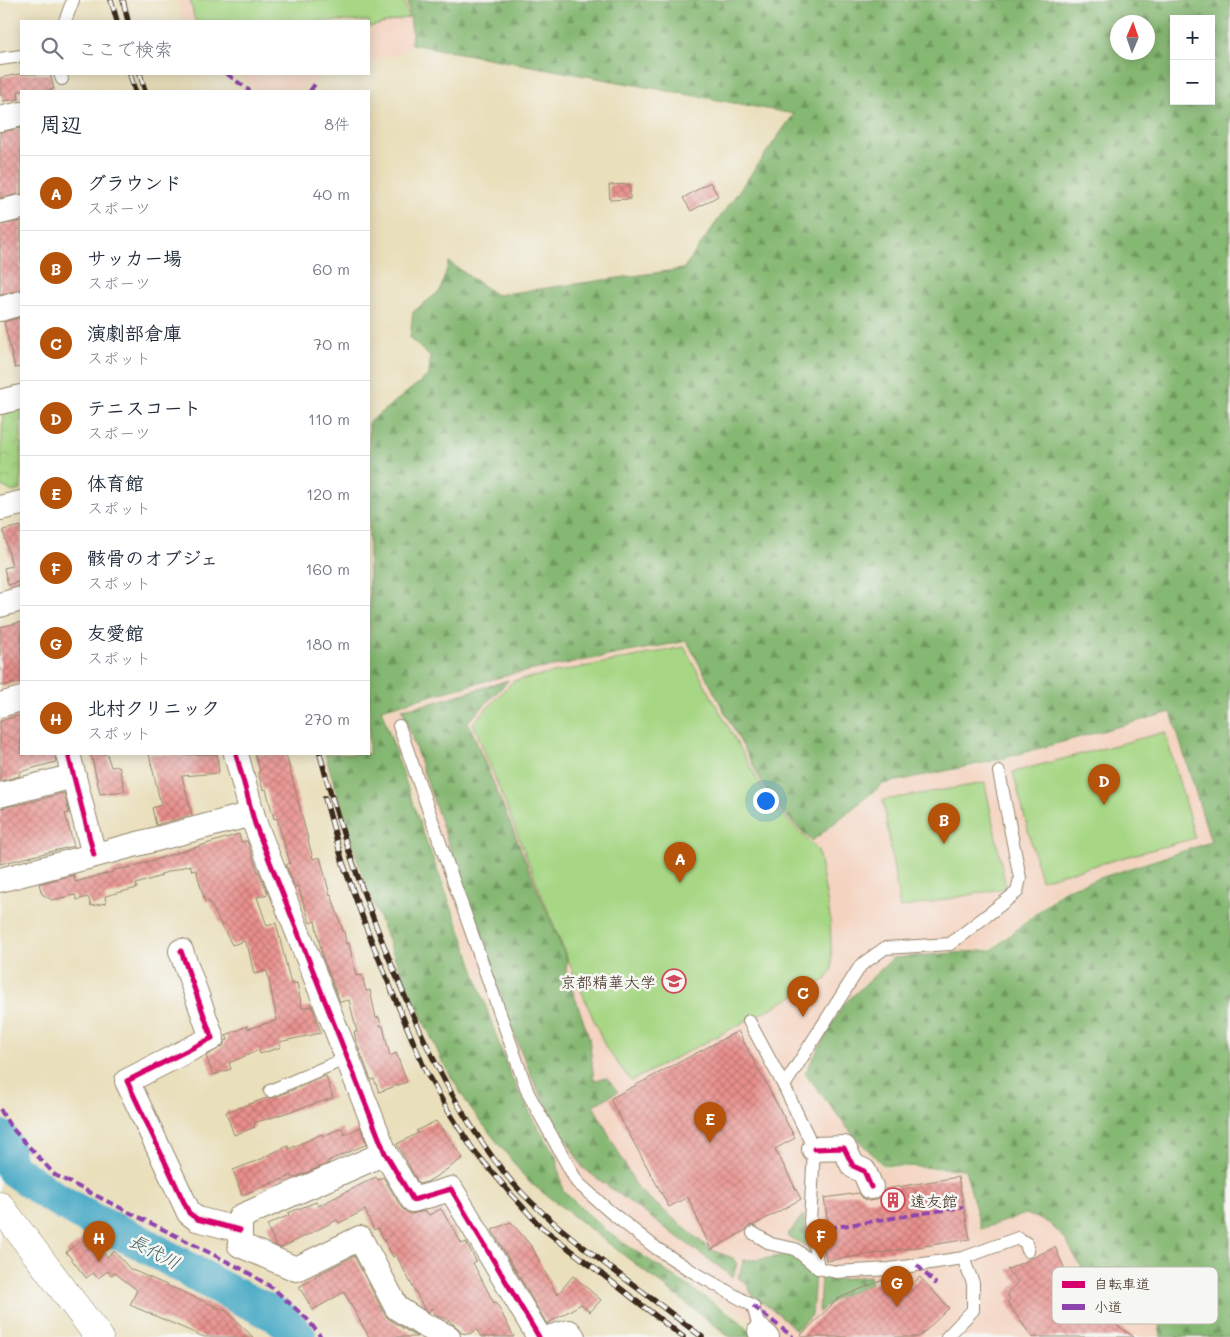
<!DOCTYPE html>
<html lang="ja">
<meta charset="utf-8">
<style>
:root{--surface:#fff;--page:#f2f2f3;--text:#1f2937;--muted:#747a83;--line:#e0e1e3;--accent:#b45309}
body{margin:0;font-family:Mali,"Klee One",sans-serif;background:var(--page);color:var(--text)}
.controls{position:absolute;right:15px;top:15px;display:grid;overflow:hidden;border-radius:0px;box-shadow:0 2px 12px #0003}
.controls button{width:45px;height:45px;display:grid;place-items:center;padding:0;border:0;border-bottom:1px solid var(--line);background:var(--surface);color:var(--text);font:25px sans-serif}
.compass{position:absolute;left:1110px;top:15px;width:45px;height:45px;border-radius:50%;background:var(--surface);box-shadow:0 2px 12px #0003;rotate:2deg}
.you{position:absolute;left:765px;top:800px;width:18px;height:18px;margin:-12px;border:4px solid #fff;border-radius:50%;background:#1a73e8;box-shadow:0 0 0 8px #1a73e833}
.badge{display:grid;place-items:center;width:32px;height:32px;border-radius:50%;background:var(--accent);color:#fff;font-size:16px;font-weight:700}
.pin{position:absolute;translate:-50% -41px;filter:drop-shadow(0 1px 2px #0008)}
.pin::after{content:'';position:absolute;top:26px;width:18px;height:15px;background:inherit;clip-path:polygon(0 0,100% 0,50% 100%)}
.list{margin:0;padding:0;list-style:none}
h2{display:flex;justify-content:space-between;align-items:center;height:65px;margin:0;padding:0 20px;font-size:21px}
h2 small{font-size:16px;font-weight:400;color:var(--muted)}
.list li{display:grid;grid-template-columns:32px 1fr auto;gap:15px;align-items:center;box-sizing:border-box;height:75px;padding:0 20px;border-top:1px solid var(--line)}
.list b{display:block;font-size:19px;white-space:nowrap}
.list p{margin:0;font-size:16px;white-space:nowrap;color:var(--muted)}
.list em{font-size:16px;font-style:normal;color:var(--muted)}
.icon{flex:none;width:28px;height:28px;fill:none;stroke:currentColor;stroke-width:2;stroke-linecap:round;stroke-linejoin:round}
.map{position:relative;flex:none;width:1230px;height:1337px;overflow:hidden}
.search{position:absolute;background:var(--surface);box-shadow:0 2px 12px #0003;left:20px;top:20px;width:350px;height:55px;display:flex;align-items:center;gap:12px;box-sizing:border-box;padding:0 18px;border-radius:0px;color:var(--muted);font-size:19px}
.panel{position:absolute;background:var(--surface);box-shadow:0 2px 12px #0003;left:20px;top:90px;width:350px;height:665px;border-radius:0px}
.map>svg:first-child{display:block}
.built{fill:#f4d3c0}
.grass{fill:#a7d785;stroke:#718052}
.forest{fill:url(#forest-firs);stroke:#607148;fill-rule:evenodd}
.park{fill:url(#park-crowns);stroke:#718052}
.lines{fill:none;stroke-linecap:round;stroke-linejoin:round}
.river{stroke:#45a8c5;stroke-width:35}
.building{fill:url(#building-cross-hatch)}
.lane-casing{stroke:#92846c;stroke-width:14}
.street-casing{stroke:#92846c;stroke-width:26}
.primary-casing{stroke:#92846c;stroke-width:29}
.lane{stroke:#fff;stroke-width:12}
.street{stroke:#fff;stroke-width:24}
.primary{stroke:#fff;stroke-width:28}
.rail-casing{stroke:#3b2a1e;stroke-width:5.5}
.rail{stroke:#f6f6f2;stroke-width:4;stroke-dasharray:11;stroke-linecap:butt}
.quiet{stroke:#8e44ad;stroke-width:4;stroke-dasharray:8 4;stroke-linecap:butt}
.cycleway-casing{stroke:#f6f6f2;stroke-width:8}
.cycleway{stroke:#d6006c;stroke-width:5}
.labels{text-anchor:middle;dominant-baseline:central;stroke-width:5;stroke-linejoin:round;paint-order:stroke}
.poi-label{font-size:16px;fill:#3b2a1e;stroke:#f6f6f2;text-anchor:end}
.water-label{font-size:18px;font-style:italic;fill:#3f5c61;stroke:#f6f6f2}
.key{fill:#f6f6f2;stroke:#beb9b2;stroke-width:1}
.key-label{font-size:14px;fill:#3b2a1e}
</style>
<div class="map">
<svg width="1230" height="1337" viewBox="0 0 1230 1337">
<defs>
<pattern id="forest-firs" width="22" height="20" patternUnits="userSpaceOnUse" patternTransform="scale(1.25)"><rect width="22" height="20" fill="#85b872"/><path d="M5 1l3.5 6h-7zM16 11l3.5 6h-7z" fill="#6e965d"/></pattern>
<pattern id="park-crowns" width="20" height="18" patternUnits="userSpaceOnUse" patternTransform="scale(1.25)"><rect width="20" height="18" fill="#a7d785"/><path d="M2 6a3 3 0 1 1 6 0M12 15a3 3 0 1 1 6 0" fill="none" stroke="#91b972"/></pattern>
<pattern id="building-cross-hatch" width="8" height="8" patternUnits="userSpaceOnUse" patternTransform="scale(1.25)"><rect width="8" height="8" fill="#e98f8c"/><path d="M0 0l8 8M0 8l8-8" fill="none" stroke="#be7572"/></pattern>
</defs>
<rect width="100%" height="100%" fill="#f6f6f2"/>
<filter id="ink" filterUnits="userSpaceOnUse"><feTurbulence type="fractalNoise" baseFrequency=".02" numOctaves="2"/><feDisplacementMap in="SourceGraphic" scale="10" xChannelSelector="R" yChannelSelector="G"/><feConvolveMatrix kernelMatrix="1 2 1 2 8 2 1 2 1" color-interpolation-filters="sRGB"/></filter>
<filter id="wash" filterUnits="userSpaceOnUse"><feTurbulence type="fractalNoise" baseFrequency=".0096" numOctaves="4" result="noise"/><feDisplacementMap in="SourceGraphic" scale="20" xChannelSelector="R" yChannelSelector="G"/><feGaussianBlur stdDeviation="1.12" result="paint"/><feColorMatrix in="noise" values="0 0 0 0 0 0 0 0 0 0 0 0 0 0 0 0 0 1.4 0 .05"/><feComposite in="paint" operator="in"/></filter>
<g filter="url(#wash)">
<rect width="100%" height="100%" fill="#eadfbb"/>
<g class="built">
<path d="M178,0H408L412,33L411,44L408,49L399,54L386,56L369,63V21H183Z"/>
<path d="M239,74H326L306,87L280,91H257Z"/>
<path d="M686,645L772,804L812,842L884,785L998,762L1170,713L1210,841L1065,887L991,948L892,957L842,1004L801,1074L882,1168L963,1171L979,1231L1026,1215L1049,1224L1064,1239L1079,1265L1104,1294L1129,1312L1183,1337H779L766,1324L740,1314L675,1275L610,1230L565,1190L558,1157L523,1096L384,711L526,670Z"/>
</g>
<g class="grass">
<path d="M190,0H404L409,17L369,27V21H195Z"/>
<path d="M684,647L771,804L818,850L830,917L832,970L827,979L631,1081L606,1048L567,958L473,723L513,681Z"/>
<path d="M1165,732L1195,838L1041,880L1013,772Z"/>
<path d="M985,783L1006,888L900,908L883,800Z"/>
</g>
<g class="forest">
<path d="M408,0H1230V1337H1161L1159,1324L1129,1311L1105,1294L1080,1265L1065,1239L1049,1223L1026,1214L981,1229L965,1169L883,1165L853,1135L805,1073L843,1005L893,958L992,950L1066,889L1211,842L1171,712L997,760L883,784L812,841L773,803L687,641L512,674L381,709L422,830L465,943L488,1013L509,1072L532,1117L556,1156L563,1191L609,1233L740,1321L757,1337H730L528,1181L470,1108L443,1063L396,961L361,871L325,754H369V422L429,375L430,357L410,338L413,312L440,291L449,262L496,295L683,269L794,114L411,44L412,33ZM1174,19H1211V101H1174ZM1118,22H1148V52H1118Z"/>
<path d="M509,680L468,722L567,960L566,972L589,1037L594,1080L607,1078L618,1092L593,1105L638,1189L711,1250L733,1258L737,1264L733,1277L583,1168L536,1087L514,1034L402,709L428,704Z"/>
<path d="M803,1215L809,1247L787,1236Z"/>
<path d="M785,1255L794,1256L806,1270L815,1274L812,1315L796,1330L780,1315L752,1295L746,1283L738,1278L744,1260H758Z"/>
<path d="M821,1274L840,1279L870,1276L871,1284C851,1293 834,1296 819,1313Z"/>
</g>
<path class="park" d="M21,408V490L13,492L0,485L3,413Z"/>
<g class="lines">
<path class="river" d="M0,1137L7,1148L6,1158L14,1170L48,1194L94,1221L138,1241L221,1288L280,1317L299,1337"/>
</g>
<g id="blocks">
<g class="building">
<path d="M19,74H50L54,89L45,91H18L19,99L3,101L2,95H0V78Z"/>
<path d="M21,128V194L0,198V132Z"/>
<path d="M710,182L718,196L691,211L683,198Z"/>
<path d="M630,184V199L610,200L609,185Z"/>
<path d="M21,221V290L0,295V225Z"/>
<path d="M21,317V367L15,368L4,322Z"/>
<path d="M21,526V581L8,585L4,568L12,566L3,530Z"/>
<path d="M21,622V682L0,686V627Z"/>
<path d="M21,715V754H55L56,762L19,772L20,776L0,781V721Z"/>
<path d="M91,754H107L111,767L119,766L125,791L100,794Z"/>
<path d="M149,754H184V755L217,754L219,773L182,776L192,815L156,825L152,808L161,805Z"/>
<path d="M255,754H286L313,859L320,857L330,895L331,894L343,931H344L346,944L349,943L356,976L362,975L366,991L370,990L376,1018L379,1017L381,1026H383L390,1056L396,1053L407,1082L379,1092L374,1079L371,1080L356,1041L354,1032H357L349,1000L340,1002L323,958L315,921L310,923L298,886L295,887L286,865L290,863L277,818L274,819L266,789L263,790L258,772L260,771Z"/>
<path d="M64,793L69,813L65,814L74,846L0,864V808L27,803Z"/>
<path d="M239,834L241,842L247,841L258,872H259L268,894L257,897L267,926L276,923L291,984L297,983L302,1008L312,1006L321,1033L279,1042L281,1047L260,1054L259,1050L229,1063L231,1069L213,1075L206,1056L223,1046L225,1041L228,1040L226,1035L247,1026L248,1029L277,1020L267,971L254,974L248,947H246L245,941L232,945L209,901L205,902L196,870L192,871L190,865L161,874V876L136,884L137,888L105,896L106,903L91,906L88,897L77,900L75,895L52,900L42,894L39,884L74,875L75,882L113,872V870L131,867Z"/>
<path d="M738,1031L795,1138L775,1149L801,1199L754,1225L749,1226L746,1230L711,1250L688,1197L669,1207L610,1099Z"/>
<path d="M326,1076L333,1098L254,1123L255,1127L234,1135L226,1112L267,1098H273Z"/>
<path d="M436,1121L463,1158L443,1172L427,1182L419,1184L397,1144L418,1133L416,1131Z"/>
<path d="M360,1127L367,1144L328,1161L329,1163L313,1170L293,1178L292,1175L282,1180V1179L242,1195L233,1170L264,1158V1157L288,1146L289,1149L322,1134L323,1136L342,1128L345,1135Z"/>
<path d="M376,1177L378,1180L383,1177L401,1207L406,1212L411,1214L426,1211L429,1215L441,1209L462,1244L466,1242L476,1261L473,1263L494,1303L496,1302L514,1337H481L477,1330L469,1334L461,1333L459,1329L448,1320L436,1315L431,1308L429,1312L425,1310L396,1255L393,1257L378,1228L374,1230L365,1210L339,1223L337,1220L281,1248L276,1246L267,1225L289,1215L288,1213L316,1202L318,1206Z"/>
<path d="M958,1177L970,1239L826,1261L822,1237L830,1236L824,1198L859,1193L863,1198L869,1201L876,1200L882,1196L885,1189Z"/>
<path d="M511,1222L532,1247L557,1295L573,1276L601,1300L590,1312L581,1304L547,1324L492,1230Z"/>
<path d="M85,1238L95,1252L100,1248L107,1257L114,1251L130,1269L226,1311L253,1337H204L130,1305L137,1290L115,1273L111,1275L108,1271L98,1278L93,1273L86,1278L66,1252Z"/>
<path d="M1055,1247L1067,1274L1084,1298L1106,1318L1134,1337H1032L1007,1302L1010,1300L1007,1293L1018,1282L1007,1270Z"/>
<path d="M354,1256L385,1315L390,1320L417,1337H369L344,1292L313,1310L299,1287L316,1277L315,1276Z"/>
<path d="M890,1277H892L905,1291L920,1277L949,1308L919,1337H799L839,1298Z"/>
</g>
</g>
</g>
<g filter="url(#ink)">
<use href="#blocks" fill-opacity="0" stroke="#92846c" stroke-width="1"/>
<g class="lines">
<g class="lane-casing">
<g id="lane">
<path d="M65,21L73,0"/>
<path d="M0,59L21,56"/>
<path d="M60,74L62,79"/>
<path d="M399,726L528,1093L577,1182L608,1210L656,1248L690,1270L753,1306L760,1331"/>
<path d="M749,1021L784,1086L814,1149L810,1222L818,1268L836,1272L890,1269L910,1266L963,1258L1018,1238L1026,1243L1028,1251"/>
<path d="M784,1086L861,965L885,948L950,944L1017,892L1020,878L999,772"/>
<path d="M270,1091L347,1058"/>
<path d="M753,1233L771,1244L795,1249L818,1268"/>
<path d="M947,1337L973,1310V1283L963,1258"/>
</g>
</g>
<g class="street-casing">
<g id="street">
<path d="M0,119L21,114"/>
<path d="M0,212L21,207"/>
<path d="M0,309L21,303"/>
<path d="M0,402L21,397"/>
<path d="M0,508L21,503"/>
<path d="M0,605L21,599"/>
<path d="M0,705L21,699"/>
<path d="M68,754L94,855"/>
<path d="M236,754L255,824L385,1153L413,1200L451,1189L539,1337"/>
<path d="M0,795L74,776"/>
<path d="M0,880L252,814"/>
<path d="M181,951L212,1038L127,1081L189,1213L197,1219L240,1230"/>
<path d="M814,1149L844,1148L853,1166L864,1171L871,1187"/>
<path d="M385,1153L240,1217V1245L296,1269L360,1238L397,1308L422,1324L448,1337"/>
<path d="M760,1331L767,1337"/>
<path d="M551,1337L569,1332L573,1337"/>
</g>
</g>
<g class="primary-casing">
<path id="primary" d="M0,1206L99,1337"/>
</g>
<use href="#lane" class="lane"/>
<use href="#street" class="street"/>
<use href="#primary" class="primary"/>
<g class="rail-casing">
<g id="rail">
<path d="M111,0L117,21"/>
<path d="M123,0L128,21"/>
<path d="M130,74L135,91"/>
<path d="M140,74L145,91"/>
<path d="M320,754C337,821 360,886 386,951C419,1033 455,1114 512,1182C541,1215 577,1242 612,1269C642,1291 672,1314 702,1337"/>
<path d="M325,798L343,863L366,927L396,1001L426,1072L447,1109L472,1148L510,1193L541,1227L683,1337"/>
</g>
</g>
<use href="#rail" class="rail"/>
<g class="quiet">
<path d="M227,74L250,91"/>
<path d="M310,91L315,84"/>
<path d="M0,1109L10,1126L55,1175L244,1270L274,1289L308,1320L321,1337"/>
<path d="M829,1228L963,1207"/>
<path d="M917,1265L936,1284"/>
<path d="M753,1306L793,1337"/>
</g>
<g class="cycleway-casing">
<g id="cycleway">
<path d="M68,754L94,855"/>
<path d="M236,754L255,824L385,1153L413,1200L451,1189L539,1337"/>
<path d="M181,951L212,1038L127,1081L189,1213L197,1219L240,1230"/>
<path d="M814,1149L844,1148L853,1166L864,1171L871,1187"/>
</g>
</g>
<use href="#cycleway" class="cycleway"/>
</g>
</g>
<defs>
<g id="school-ring" transform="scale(1.25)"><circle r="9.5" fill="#f6f6f2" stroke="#d1495b" stroke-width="1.5"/><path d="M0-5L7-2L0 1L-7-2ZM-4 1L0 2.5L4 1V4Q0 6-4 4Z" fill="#d1495b"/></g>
<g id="building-ring" transform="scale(1.25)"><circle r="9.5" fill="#f6f6f2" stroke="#d1495b" stroke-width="1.5"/><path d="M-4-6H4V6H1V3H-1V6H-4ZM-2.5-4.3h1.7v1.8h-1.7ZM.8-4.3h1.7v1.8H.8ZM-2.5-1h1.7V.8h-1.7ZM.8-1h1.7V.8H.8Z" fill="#d1495b"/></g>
</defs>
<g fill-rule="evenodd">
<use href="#school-ring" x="674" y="981"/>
<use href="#building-ring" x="893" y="1200"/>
</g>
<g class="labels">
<g class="poi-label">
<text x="656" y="981">京都精華大学</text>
<text x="910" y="1200" text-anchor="start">遠友館</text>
</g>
<g class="water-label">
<text transform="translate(155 1251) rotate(28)">長代川</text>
</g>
</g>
<rect x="1052" y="1267" width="166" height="57" rx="8" class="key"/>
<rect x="1062" y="1281" width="23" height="7" fill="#d6006c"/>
<rect x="1062" y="1304" width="23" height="6" fill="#8e44ad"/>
<g class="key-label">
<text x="1094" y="1289">自転車道</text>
<text x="1094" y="1312">小道</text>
</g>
</svg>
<div class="controls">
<button>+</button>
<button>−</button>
</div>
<svg class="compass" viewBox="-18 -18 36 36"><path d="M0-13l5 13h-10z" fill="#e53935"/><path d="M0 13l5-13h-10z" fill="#747a83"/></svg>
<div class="you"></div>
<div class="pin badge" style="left:680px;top:883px">A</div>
<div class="pin badge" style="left:944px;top:844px">B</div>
<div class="pin badge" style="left:803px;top:1017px">C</div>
<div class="pin badge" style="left:1104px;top:805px">D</div>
<div class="pin badge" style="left:710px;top:1143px">E</div>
<div class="pin badge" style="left:821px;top:1260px">F</div>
<div class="pin badge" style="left:897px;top:1307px">G</div>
<div class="pin badge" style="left:99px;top:1262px">H</div>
<div class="search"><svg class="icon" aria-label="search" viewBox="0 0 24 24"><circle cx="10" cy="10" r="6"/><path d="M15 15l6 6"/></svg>ここで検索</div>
<section class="panel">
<h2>周辺<small>8件</small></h2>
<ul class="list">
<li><span class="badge">A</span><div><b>グラウンド</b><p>スポーツ</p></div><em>40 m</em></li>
<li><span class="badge">B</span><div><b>サッカー場</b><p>スポーツ</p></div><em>60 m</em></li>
<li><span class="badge">C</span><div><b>演劇部倉庫</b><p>スポット</p></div><em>70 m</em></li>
<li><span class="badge">D</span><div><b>テニスコート</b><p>スポーツ</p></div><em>110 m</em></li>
<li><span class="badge">E</span><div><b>体育館</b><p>スポット</p></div><em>120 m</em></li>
<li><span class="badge">F</span><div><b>骸骨のオブジェ</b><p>スポット</p></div><em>160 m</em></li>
<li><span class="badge">G</span><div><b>友愛館</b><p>スポット</p></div><em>180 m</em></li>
<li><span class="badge">H</span><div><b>北村クリニック</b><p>スポット</p></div><em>270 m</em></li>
</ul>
</section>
</div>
